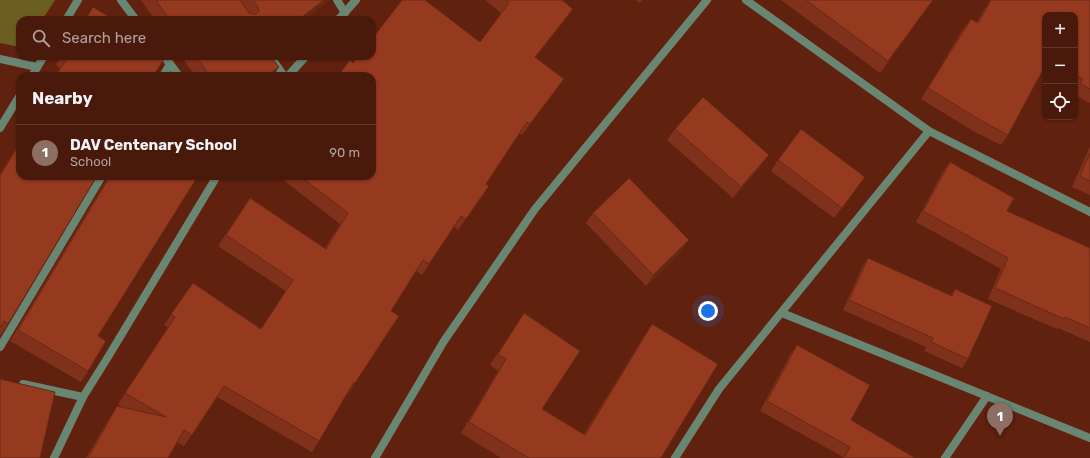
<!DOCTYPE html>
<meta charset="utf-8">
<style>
:root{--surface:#49190b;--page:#532619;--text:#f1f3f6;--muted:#b1a09d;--line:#61382c;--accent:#58c8e4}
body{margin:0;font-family:Rubik,sans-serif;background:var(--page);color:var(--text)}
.controls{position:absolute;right:12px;top:12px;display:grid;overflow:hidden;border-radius:8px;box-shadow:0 1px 3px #0004}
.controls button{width:36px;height:36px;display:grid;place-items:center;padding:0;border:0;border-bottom:1px solid var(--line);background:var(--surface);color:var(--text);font:20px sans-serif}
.you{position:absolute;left:708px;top:311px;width:14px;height:14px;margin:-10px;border:3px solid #fff;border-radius:50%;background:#1a73e8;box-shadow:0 0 0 6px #1a73e833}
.badge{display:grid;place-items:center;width:26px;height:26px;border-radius:50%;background:var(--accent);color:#fff;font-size:13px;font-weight:700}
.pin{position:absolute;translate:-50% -33px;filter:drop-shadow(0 1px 2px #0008)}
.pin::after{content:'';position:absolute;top:21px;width:14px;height:12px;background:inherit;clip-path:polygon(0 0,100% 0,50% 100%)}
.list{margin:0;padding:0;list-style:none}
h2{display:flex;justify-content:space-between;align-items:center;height:52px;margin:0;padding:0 16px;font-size:17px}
h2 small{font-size:13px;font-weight:400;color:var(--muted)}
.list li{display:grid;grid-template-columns:26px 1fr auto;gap:12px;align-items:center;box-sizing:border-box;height:56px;padding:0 16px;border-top:1px solid var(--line)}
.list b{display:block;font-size:15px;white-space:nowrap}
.list p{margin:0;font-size:13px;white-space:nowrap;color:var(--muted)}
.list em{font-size:13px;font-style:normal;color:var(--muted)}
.icon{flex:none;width:22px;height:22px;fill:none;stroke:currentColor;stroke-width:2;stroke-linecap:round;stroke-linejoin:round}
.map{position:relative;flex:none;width:1090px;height:458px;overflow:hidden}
.search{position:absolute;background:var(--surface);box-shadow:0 1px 3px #0004;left:16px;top:16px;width:360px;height:44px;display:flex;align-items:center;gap:10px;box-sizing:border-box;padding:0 14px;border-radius:12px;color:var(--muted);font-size:15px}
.panel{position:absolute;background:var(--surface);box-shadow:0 1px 3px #0004;left:16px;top:72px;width:360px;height:108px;border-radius:12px}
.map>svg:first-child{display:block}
.green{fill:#6c5e21}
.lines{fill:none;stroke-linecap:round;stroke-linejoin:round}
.street{stroke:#698673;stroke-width:8}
.wall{fill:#80311b}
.shaded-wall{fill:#682816}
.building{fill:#95391f;stroke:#682816}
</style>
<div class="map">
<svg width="1090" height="458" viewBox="0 0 1090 458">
<rect width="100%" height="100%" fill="#61210f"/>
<path class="green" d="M0,0H55L42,20H20V47L0,43Z"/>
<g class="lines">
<g class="street">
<path d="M121,0L136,20"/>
<path d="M337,0L345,13"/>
<path d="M746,0L929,131L1090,212"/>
<path d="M66,20L78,0"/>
<path d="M338,20L356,0"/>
<path d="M164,56L179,76"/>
<path d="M270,56L284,76"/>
<path d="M0,59L37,67"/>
<path d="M32,76L44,56"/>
<path d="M163,76L170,64"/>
<path d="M288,76L306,56"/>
<path d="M0,128L20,95"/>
<path d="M782,313L1090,438"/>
<path d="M0,347L102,176"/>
<path d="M23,384L83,397"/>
<path d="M54,458L83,397L108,357L217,176"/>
<path d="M375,458L444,341L535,209L707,0"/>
<path d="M675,458L719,389L929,131"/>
<path d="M945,458L987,396"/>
</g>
</g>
<g class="wall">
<path d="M141,0H329L326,3L304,20H155Z"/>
<path d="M485,0H562L565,20L536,57L556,90L522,135L519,133L486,184L489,186L458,230L454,227L422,275L416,271L391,311L355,383L348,394H347L319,441L312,452L217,397L184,446L177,442L168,458H86L110,417L117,406L122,407L118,404L168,328L164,325L193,283L261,329L286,291L218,246L250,198L325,248L340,224L278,176H372L353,63L480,42L501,13Z"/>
<path d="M636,0H642L640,3Z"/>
<path d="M781,0H933L880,73Z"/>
<path d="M990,0H1090V103L1075,95V15H1045V72L1043,70L1008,135L1001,145L973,131L921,99L963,29L971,19L977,22Z"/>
<path d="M61,56H166L153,76H55L60,68L56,65Z"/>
<path d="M181,56H270L279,67L273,76H195Z"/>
<path d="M675,129L761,166L733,198L667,140Z"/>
<path d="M20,142V176L8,324L1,335H0V174Z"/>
<path d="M1090,146V195L1072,187Z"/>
<path d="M778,160L865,177L834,218L771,171Z"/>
<path d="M950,162L1007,211L1090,248V342L1058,328L1057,329L988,299L1001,269L916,222L942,173Z"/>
<path d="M107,176H198L98,336L88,371L81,382L10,341L107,179Z"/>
<path d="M593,213L681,251L646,286L586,223Z"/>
<path d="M868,258L951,295L955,289L968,359L962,368L924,351L926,347L843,310L862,267Z"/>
<path d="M524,313L542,409L584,434L644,336L652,324L661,458H501L461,433L498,371L490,365Z"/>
<path d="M797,345L851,420L915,458H843V457L760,411L790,355Z"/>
</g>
<g class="shaded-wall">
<path d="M324,0H329L326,3L304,20H298Z"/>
<path d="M573,9L565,20L527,68L535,57Z"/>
<path d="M279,67L273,76H267Z"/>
<path d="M564,79L556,90L522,135L530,124Z"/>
<path d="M769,155L761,166L733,198L741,187Z"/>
<path d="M689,240L681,251L646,286L653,275Z"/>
</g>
<g class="building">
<path d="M156,0H240L249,13L252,14H256L259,11L258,7L253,0H324L298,20H170Z"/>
<path d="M402,0H425L480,42L509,3L506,0H562L573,9L535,57L564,79L530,124L527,122L486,184L489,186L466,219L461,216L429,264L423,260L391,311L399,316L355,383L354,382L319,441L224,386L192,435L184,430L168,458H88L117,406L166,417L125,393L175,317L171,314L193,283L261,329L293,280L226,235L250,198L326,249L348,213L300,176H372V76H338L350,60L353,63L358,56H372V39Z"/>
<path d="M806,0H933L888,61Z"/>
<path d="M991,0H1090V89L1080,83L1083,79L1075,75V15H1045V66L1008,135L980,120L928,88L971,19L978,23Z"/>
<path d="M93,7L114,20H85Z"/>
<path d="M66,56H166L153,76H56L68,57Z"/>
<path d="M196,56H270L279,67L267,76H210Z"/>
<path d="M703,97L769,155L741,187L675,129Z"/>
<path d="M801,129L865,177L842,208L778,160Z"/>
<path d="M20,143V176H97L8,324L4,321L0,328V176Z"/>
<path d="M1090,153V181L1080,176Z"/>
<path d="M950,162L1014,198L1007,211L1090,248V328L1065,317L1064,319L995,288L1008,258L923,211Z"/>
<path d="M110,176H198L98,336L106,341L88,371L18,330Z"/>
<path d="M629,178L689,240L653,275L593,213Z"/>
<path d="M868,258L952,296L955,289L992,306L968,359L931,342L933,338L849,300Z"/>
<path d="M524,313L580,351L542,409L585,435L652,324L718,364L661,458H529L469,422L506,359L498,354Z"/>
<path d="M797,345L870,385L851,420L915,458H844L850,447L767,401Z"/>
<path d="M0,379L55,392L40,458H0Z"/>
</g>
</svg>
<div class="controls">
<button>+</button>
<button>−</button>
<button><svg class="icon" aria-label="locate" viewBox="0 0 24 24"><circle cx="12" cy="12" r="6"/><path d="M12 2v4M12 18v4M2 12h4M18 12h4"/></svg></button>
</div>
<div class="you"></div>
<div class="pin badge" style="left:1000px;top:436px;background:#8d6e63">1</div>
<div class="search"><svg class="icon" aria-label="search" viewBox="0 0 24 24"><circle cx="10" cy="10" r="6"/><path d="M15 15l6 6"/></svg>Search here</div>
<section class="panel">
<h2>Nearby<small></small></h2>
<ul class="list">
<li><span class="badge" style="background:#8d6e63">1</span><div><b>DAV Centenary School</b><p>School</p></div><em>90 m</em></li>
</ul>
</section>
</div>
